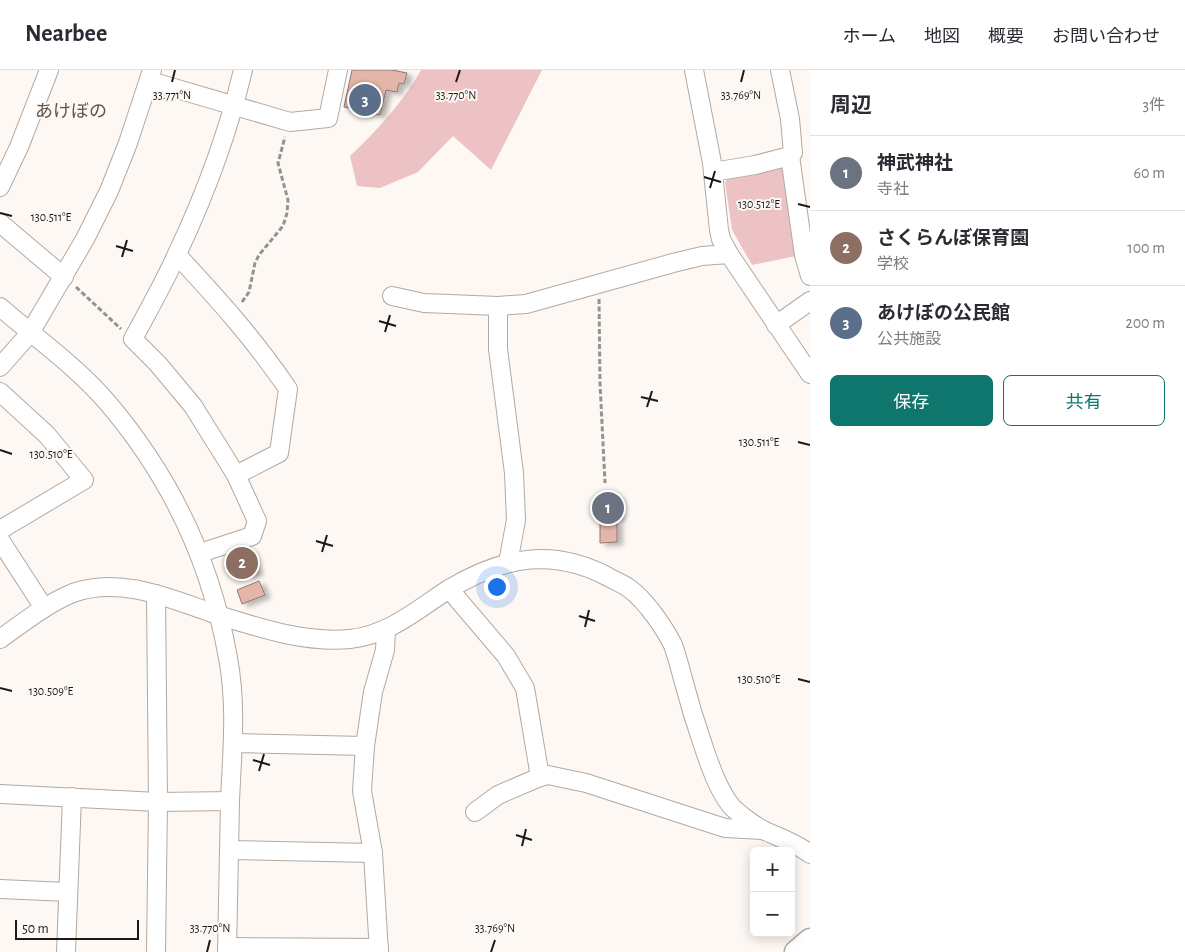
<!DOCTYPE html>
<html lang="ja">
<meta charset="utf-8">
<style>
:root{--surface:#fff;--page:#f2f2f3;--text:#2b2b33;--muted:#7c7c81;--line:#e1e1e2;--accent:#0f766e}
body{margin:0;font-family:"Alegreya Sans","Noto Sans JP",sans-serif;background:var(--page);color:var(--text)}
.controls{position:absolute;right:15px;bottom:15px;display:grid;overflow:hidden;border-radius:8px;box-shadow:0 2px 12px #0003}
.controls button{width:45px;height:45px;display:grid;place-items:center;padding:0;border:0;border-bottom:1px solid var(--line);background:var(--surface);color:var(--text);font:25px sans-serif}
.scale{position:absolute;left:15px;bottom:12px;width:124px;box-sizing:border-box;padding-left:5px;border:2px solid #1c1916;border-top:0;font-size:14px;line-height:18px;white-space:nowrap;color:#1c1916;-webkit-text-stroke:4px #fef8f4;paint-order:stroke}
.you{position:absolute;left:496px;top:516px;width:18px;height:18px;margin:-12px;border:4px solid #fff;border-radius:50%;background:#1a73e8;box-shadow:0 0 0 8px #1a73e833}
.badge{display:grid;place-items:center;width:32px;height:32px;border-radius:50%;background:var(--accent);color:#fff;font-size:16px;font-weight:700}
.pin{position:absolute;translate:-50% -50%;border:2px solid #fff;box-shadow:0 1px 5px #0006}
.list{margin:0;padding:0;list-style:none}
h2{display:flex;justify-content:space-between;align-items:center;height:65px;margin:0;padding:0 20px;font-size:21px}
h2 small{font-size:16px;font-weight:400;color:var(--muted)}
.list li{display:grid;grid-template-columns:32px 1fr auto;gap:15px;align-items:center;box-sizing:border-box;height:75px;padding:0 20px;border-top:1px solid var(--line)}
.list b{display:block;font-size:19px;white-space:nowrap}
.list p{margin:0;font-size:16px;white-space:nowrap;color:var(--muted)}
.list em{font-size:16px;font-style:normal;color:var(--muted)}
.actions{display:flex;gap:10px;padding:15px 20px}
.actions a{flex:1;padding:11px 0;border:1px solid var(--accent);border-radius:8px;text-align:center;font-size:18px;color:var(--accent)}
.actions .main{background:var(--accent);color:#fff}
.map{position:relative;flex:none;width:810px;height:882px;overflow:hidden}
header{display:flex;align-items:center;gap:30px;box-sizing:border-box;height:70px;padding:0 25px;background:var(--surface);border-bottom:1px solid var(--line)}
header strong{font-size:24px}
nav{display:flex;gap:28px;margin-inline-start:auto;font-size:18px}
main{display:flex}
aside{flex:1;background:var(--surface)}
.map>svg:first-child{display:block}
.green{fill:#ecc2c4}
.building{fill:#e3b6a7;stroke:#867a77;filter:url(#shadow)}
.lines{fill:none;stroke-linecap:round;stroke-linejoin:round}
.minor-casing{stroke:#b2a9a1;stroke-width:20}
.major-casing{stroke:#b2a9a1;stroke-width:25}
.path{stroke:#96928e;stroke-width:3;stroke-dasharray:5 2.5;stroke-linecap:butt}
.minor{stroke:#fff;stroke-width:18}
.major{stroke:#fff;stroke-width:22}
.ticks{fill:none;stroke:#1c1916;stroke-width:2}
.labels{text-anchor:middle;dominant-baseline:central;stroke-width:4;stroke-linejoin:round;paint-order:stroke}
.quarter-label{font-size:18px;fill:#5b534c;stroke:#fef8f4}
.ticks-label{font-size:12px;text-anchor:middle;fill:#1c1916;stroke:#fef8f4;stroke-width:4;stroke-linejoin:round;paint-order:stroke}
</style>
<header>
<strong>Nearbee</strong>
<nav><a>ホーム</a><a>地図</a><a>概要</a><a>お問い合わせ</a></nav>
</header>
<main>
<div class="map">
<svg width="810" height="882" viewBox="0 0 810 882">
<defs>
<filter id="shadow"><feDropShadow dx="5.5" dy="3" stdDeviation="2.5" flood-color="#0004"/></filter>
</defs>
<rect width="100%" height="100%" fill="#fef8f4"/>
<g class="green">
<path d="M421,0H542L491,100L453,66L418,102L380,118L357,116L350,86C377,60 402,34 421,0Z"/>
<path d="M788,92L801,185L752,195L732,160L725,112L731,105Z"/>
</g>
<g class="building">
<path d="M352,0H392L407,3L404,14L399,13L397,22L386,20L380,45L344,37Z"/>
<path d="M612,422V427H618L619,449L597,450V427H601V423Z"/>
<path d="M617,452V472L600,473V453Z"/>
<path d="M249,481L258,502L248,506L244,496L233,501L229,490Z"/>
<path d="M259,511L265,525L242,534L237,520Z"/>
</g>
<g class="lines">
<g class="minor-casing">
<g id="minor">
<path d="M694,0L712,93L719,160L721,169L729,184L810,304"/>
<path d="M150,11L290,52L328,48L338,0"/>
<path d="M790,86L804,185L810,206"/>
<path d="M713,102L755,95L790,86L793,83L790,49L780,0"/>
<path d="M0,117L19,77L49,0"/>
<path d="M0,153L64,207"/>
<path d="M177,185C218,229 254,269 288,319L279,383L236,405"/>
<path d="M392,226L424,233L498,236L526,234L673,193L702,186L729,184"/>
<path d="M498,236V279L514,403L516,450L508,493"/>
<path d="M0,237C36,268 76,296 107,332C171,407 211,491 228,588C237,635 232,684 230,731C229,781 228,832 227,882"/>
<path d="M776,255L810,231"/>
<path d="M0,297L30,263L85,169L109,121L128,73L152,0"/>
<path d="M0,322L47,365L84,410L0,460"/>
<path d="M0,470L44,538"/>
<path d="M200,483L252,466L257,451L236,405L193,336L158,294L133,269C148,241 164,213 177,184C205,125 228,63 243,0"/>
<path d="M449,519L506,586L525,618L540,707"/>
<path d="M156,524L158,732L156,882"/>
<path d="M0,569C23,553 46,534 73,523C122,505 175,531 221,546C263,559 306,573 350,569C389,565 418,539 449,519C504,486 555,477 612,509C618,512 625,515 630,519C646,531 664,557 673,575C677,586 680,598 683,609C689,632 696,655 704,678C710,696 719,722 732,737C739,744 756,757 765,761C781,768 796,773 810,784"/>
<path d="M234,673L365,676"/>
<path d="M0,724L158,732L230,731"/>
<path d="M475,742L498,725L540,707L548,705L586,713L725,758L763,760"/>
<path d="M230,780L373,783"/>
<path d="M0,819L68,822"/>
<path d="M227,877L379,878"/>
<path d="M66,882L72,727"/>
<path d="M379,882L373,783L362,721L365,676L373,622L385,580L386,559"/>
</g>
</g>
<g class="major-casing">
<path id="major" d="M796,882L810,870"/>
</g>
<g class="path">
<path d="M76,217L121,259"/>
<path d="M599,229L600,313L605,413"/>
<path d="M242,232L249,222L255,193L259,185L283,156L287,143L288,130L278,93L285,67"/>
</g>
<use href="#minor" class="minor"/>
<use href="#major" class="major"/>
</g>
<path class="ticks" d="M172,12L175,0M456,12L460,0M741,12L744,0M704,107L721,112M710,118L715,101M798,134L810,137M0,143L12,146M116,176L133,181M122,187L127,170M379,251L396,256M385,262L390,245M641,327L658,331M647,337L652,321M798,372L810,375M0,380L12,384M316,471L333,476M322,482L327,465M579,546L595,551M585,557L589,540M798,609L810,612M0,618L12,621M253,690L270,695M259,701L264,684M516,765L532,770M522,776L526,759M207,882L210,870M491,882L495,870"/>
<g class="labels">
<g class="quarter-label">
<text x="71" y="42">あけぼの</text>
</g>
</g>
<g class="ticks-label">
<text x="172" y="29">33.771°N</text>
<text x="456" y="29">33.770°N</text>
<text x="741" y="29">33.769°N</text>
<text x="759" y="138">130.512°E</text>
<text x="51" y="151">130.511°E</text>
<text x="759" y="376">130.511°E</text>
<text x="51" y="388">130.510°E</text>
<text x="759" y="613">130.510°E</text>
<text x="51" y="625">130.509°E</text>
<text x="210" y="862">33.770°N</text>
<text x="495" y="862">33.769°N</text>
</g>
</svg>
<div class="controls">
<button>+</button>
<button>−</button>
</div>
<div class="scale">50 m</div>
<div class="you"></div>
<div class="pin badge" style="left:608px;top:438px;background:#6b7280">1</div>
<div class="pin badge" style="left:242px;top:493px;background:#8d6e63">2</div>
<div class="pin badge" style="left:365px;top:30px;background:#5c6f8a">3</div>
</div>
<aside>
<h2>周辺<small>3件</small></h2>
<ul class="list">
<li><span class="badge" style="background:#6b7280">1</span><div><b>神武神社</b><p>寺社</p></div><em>60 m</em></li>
<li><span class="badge" style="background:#8d6e63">2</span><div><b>さくらんぼ保育園</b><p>学校</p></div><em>100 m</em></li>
<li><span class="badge" style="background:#5c6f8a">3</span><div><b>あけぼの公民館</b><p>公共施設</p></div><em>200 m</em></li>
</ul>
<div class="actions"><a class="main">保存</a><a>共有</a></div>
</aside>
</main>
